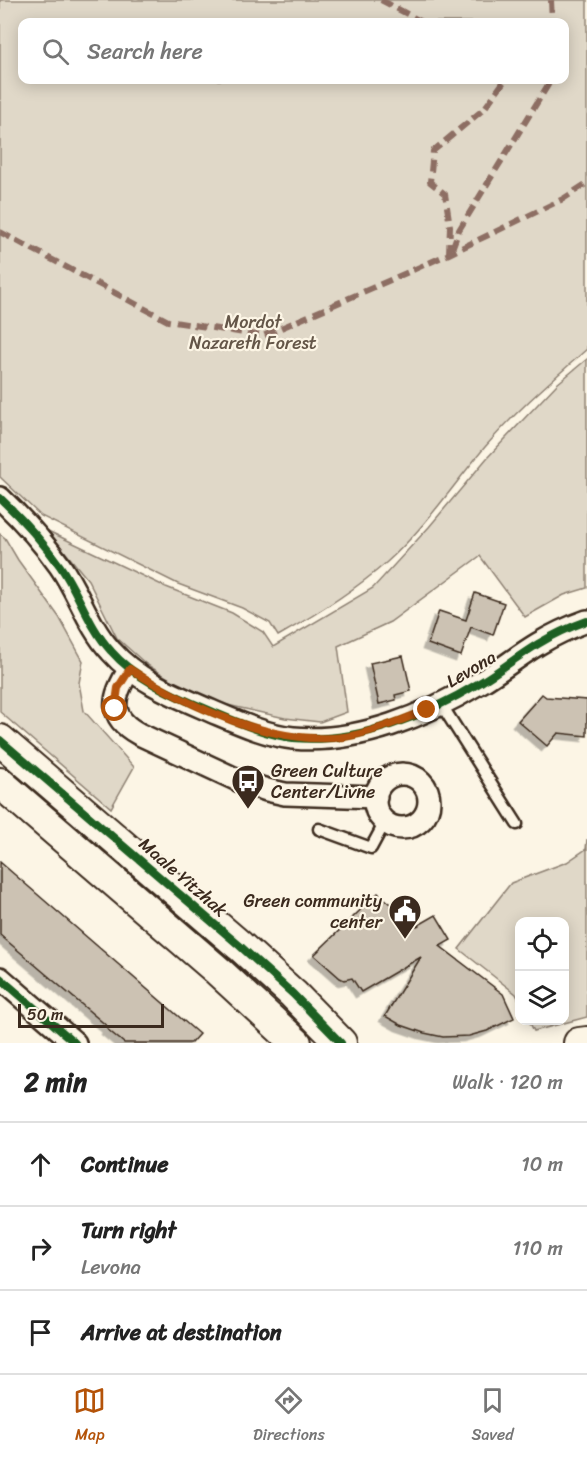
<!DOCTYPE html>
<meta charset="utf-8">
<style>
:root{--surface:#fff;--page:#f2f2f2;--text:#222;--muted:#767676;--line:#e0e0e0;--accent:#b45309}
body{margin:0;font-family:Sriracha,sans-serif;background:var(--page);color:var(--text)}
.controls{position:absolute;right:18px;bottom:18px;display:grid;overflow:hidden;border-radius:12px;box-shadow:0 3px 15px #0003}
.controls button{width:54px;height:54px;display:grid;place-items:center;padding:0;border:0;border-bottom:2px solid var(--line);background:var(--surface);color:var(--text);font:30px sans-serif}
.scale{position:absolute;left:18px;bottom:15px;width:146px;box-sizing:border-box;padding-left:6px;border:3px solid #3b2a1e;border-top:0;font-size:16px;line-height:21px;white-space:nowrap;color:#3b2a1e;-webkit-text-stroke:4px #fcf5e5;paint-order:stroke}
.stop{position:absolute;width:18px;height:18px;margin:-14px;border:4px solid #b45309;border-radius:50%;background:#fff}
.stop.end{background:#b45309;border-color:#fff;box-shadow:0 2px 6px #0008}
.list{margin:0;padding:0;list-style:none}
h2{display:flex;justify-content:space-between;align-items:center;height:78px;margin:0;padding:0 24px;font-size:26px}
h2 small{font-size:20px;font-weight:400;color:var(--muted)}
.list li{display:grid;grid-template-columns:39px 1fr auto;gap:18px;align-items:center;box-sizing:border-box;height:84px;padding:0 24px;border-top:2px solid var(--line)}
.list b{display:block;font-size:22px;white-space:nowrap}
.list p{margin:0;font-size:20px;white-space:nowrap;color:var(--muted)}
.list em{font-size:20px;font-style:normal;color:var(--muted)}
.icon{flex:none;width:33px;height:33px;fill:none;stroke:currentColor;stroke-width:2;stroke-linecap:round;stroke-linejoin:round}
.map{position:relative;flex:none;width:587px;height:1043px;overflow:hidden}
.search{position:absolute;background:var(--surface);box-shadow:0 3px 15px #0003;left:18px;right:18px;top:18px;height:66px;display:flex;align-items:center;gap:15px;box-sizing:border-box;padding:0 21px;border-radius:12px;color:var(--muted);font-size:22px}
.sheet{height:330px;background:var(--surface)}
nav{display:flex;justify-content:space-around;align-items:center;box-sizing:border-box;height:84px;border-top:2px solid var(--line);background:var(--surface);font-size:16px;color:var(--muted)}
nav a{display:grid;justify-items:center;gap:3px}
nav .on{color:var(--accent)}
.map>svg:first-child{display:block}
.green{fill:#e0d8c8;stroke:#8e8173;stroke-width:1.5;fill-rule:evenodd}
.building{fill:#ccc2b3;stroke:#3b2a1e;stroke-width:1.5;filter:url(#shadow)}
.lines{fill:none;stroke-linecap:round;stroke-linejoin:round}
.lane-casing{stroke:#3b2a1e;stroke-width:15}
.street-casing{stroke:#3b2a1e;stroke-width:26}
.secondary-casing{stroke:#3b2a1e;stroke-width:34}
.lane{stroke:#fcf5e5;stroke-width:10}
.street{stroke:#fcf5e5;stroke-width:21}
.secondary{stroke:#fcf5e5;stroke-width:30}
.quiet{stroke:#8d6e63;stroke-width:6;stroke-dasharray:12 6;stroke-linecap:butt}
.cycleway-casing{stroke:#fcf5e5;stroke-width:11}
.cycleway{stroke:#1b5e20;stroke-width:8}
.route{stroke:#b45309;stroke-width:8}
.labels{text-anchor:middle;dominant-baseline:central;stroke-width:4.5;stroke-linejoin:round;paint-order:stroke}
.park-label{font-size:18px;fill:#645648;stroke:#fcf5e5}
.street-label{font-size:18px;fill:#3b2a1e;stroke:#fcf5e5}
.poi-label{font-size:18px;fill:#3b2a1e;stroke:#fcf5e5;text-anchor:start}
</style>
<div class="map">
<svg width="587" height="1043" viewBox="0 0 587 1043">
<defs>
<filter id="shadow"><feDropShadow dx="-5.5" dy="5.5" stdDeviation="0" flood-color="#0004"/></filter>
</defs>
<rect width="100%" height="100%" fill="#fcf5e5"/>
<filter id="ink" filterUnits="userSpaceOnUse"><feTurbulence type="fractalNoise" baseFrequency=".0167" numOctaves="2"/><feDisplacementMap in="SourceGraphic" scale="12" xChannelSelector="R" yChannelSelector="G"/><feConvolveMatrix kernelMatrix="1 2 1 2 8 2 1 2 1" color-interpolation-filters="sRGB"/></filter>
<g filter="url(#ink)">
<g class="green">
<path d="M0,0H587V349C552,380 516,411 485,447C453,485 425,528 387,562C354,591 317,614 278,636L270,623L242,608L178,584L41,516L0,477ZM564,22V80H22V22Z"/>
<path d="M587,359V588L564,595L525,617L480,556L390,622L338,646L347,712L320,722L285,718L201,699L146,664L117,638L88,580L48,531L166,587L232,613L263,632L273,647L373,588L429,527L487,458L557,384Z"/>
<path d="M0,534L5,538L18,560L59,617L83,661L79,683L84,711L134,767L111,808L0,712Z"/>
<path d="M587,839V1017L534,1031L529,1021L564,1020V922H520L519,1000L516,994L459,949L511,883L567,862L586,849Z"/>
</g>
<g class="building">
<path d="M475,593L504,603L493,635L471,627L461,656L428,644L439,611L466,620Z"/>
<path d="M403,656L411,691L395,695L396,700L379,704L370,663Z"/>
<path d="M542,694L546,697L587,700V736L558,733L547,746L518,721Z"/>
<path d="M0,862L199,1034L191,1043H124L107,1029L108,1027L0,935Z"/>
<path d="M378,893L417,926L436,915L451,940L440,946L503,994L514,1018L487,1031L469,1036L443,1037L424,1033L401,1025L385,1016L421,957L361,992L352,978L344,980L340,978L314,955Z"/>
</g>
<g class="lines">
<g class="lane-casing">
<g id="lane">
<path d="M441,704L517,824"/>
<path d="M319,829L371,848L385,822"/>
</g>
</g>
<g class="street-casing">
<g id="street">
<path d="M0,498C21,518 43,542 60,566C79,593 88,626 111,651C137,681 176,696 211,711C237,722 265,735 293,738C358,744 427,715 481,682C501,670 518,656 538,644C553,635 570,627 587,621"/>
<path d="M130,669C112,696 107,717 139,734L242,782L267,790L285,794L376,797"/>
<circle cx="402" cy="801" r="27"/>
<path d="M0,978L75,1043"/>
</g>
</g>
<g class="secondary-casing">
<g id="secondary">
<path d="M0,740L240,946L293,994L341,1043"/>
<path d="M0,783L218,971L296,1043"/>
<path d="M579,1043L587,1042"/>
</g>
</g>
<use href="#lane" class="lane"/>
<use href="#street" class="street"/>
<use href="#secondary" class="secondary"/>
<g class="quiet">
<path d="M381,0L422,22"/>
<path d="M551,0L552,22"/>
<path d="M0,232L168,321L263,336L449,254L563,199L587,183"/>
<path d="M452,249L459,230L551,80"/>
<path d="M449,254L450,226L445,194L430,182L433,151L484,109L505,80"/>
</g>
<g class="cycleway-casing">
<g id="cycleway">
<path d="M0,498C21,518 43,542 60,566C79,593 88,626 111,651C137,681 176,696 211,711C237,722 265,735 293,738C358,744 427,715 481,682C501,670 518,656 538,644C553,635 570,627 587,621"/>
<path d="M0,740L240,946L293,994L341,1043"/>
<path d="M0,978L75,1043"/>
</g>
</g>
<use href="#cycleway" class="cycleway"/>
</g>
</g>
<g class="lines" filter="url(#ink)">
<path class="route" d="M115,709L118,688L130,669C189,707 273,746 344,737C372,733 401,720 427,710"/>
</g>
<defs>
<g id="bus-pin" transform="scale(1.725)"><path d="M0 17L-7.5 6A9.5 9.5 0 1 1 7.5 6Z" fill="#3b2a1e" stroke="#fcf5e5"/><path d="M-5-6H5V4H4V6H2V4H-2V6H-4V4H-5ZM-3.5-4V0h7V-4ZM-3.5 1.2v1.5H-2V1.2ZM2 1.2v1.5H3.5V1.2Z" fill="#fff"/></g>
<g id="civic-pin" transform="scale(1.725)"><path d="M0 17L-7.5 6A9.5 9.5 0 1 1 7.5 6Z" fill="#3b2a1e" stroke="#fcf5e5"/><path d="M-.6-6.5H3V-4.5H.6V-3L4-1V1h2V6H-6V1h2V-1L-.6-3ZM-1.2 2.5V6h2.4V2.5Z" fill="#fff"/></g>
</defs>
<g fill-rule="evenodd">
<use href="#bus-pin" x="248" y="781"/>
<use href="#civic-pin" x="405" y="911"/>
</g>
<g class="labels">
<g class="park-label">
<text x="253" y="322">Mordot<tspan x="253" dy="21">Nazareth Forest</tspan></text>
</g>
<g class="street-label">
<text transform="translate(471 669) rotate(-31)">Levona</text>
<text transform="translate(183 877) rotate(41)">Maale Yitzhak</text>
</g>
<g class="poi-label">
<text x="271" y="771">Green Culture<tspan x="271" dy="21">Center/Livne</tspan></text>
<text x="382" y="901" text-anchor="end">Green community<tspan x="382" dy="21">center</tspan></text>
</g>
</g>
</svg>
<div class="controls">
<button><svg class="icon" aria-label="locate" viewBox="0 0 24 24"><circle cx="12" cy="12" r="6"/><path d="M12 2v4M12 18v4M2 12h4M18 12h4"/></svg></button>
<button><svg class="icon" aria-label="layers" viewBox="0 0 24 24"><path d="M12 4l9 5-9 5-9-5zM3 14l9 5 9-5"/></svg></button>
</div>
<div class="scale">50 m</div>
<div class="stop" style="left:115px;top:709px"></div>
<div class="stop end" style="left:427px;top:710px"></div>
<div class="search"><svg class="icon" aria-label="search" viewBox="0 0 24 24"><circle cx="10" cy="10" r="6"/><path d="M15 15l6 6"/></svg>Search here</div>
</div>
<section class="sheet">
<h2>2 min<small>Walk · 120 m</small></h2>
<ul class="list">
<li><svg class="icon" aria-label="ahead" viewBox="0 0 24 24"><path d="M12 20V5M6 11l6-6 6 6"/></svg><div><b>Continue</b></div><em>10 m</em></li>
<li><svg class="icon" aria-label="right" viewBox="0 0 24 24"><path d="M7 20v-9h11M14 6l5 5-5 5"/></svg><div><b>Turn right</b><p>Levona</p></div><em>110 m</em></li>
<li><svg class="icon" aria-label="arrive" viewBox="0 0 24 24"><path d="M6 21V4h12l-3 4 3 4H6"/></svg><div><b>Arrive at destination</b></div></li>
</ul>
</section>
<nav>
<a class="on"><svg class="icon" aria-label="map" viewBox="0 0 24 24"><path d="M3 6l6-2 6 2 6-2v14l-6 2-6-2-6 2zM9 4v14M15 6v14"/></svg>Map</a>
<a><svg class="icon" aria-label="directions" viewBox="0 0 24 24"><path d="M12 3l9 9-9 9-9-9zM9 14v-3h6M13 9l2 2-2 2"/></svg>Directions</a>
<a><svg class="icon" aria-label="saved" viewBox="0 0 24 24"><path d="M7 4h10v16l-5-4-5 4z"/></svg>Saved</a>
</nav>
